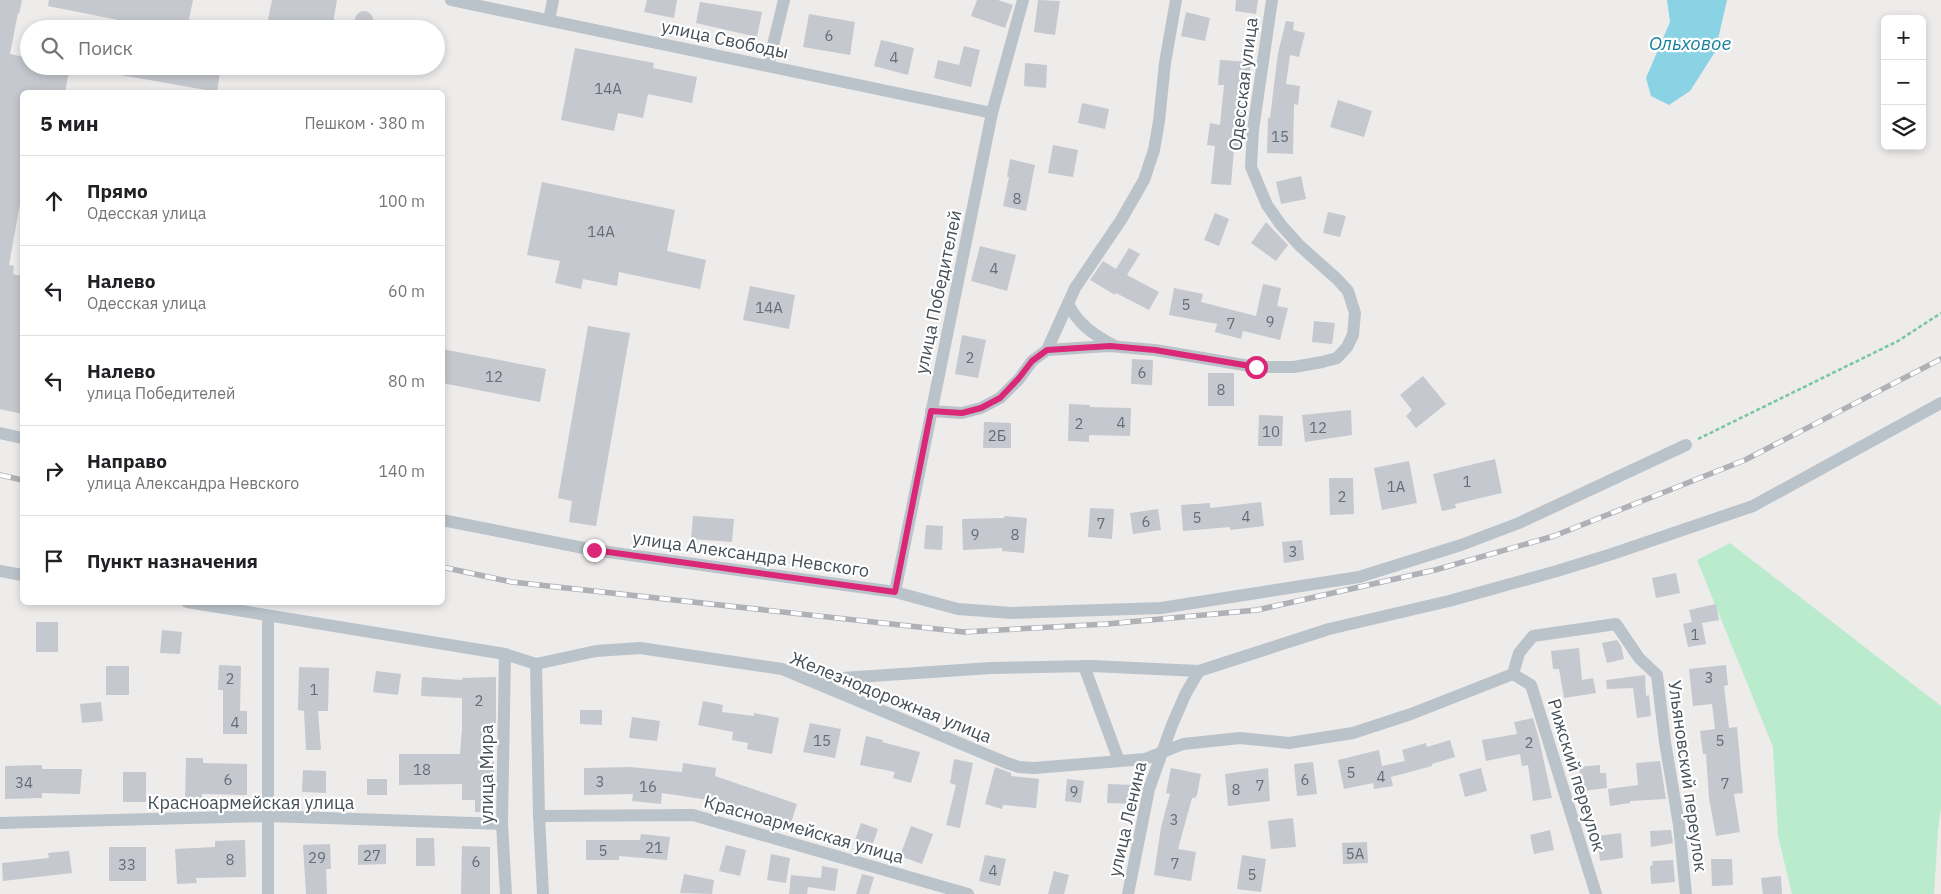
<!DOCTYPE html>
<html lang="ru">
<meta charset="utf-8">
<style>
:root{--surface:#fff;--page:#f2f2f2;--text:#202124;--muted:#757577;--line:#e0e0e0}
body{margin:0;font-family:"IBM Plex Sans",sans-serif;background:var(--page);color:var(--text)}
.controls{position:absolute;right:15px;top:15px;display:grid;overflow:hidden;border-radius:8px;box-shadow:0 2px 8px #0003}
.controls button{width:45px;height:45px;display:grid;place-items:center;padding:0;border:0;border-bottom:1px solid var(--line);background:var(--surface);color:var(--text);font:25px sans-serif}
.stop{position:absolute;width:15px;height:15px;margin:-11px;border:4px solid #db2777;border-radius:50%;background:#fff}
.stop.end{background:#db2777;border-color:#fff;box-shadow:0 1px 5px #0008}
.list{margin:0;padding:0;list-style:none}
h2{display:flex;justify-content:space-between;align-items:center;height:65px;margin:0;padding:0 20px;font-size:21px}
h2 small{font-size:16px;font-weight:400;color:var(--muted)}
.list li{display:grid;grid-template-columns:32px 1fr auto;gap:15px;align-items:center;box-sizing:border-box;height:90px;padding:0 20px;border-top:1px solid var(--line)}
.list b{display:block;font-size:19px;white-space:nowrap}
.list p{margin:0;font-size:16px;white-space:nowrap;color:var(--muted)}
.list em{font-size:16px;font-style:normal;color:var(--muted)}
.icon{flex:none;width:28px;height:28px;fill:none;stroke:currentColor;stroke-width:2;stroke-linecap:round;stroke-linejoin:round}
.map{position:relative;flex:none;width:1941px;height:894px;overflow:hidden}
.search{position:absolute;background:var(--surface);box-shadow:0 2px 8px #0003;left:20px;top:20px;width:425px;height:55px;display:flex;align-items:center;gap:12px;box-sizing:border-box;padding:0 18px;border-radius:28px;color:var(--muted);font-size:19px}
.panel{position:absolute;background:var(--surface);box-shadow:0 2px 8px #0003;left:20px;top:90px;width:425px;height:515px;border-radius:8px}
.map>svg:first-child{display:block}
.green{fill:#bbebcd}
.water{fill:#8ad3e5}
.building{fill:#c5c8ce}
.lines{fill:none;stroke-linecap:round;stroke-linejoin:round}
.path{stroke:#76c69e;stroke-width:2.5;stroke-dasharray:4 2.5;stroke-linecap:butt}
.street{stroke:#bac3ca;stroke-width:12}
.rail-casing{stroke:#aeb1b6;stroke-width:5.5}
.rail{stroke:#fff;stroke-width:4;stroke-dasharray:11;stroke-linecap:butt}
.route{stroke:#db2777;stroke-width:6}
.labels{text-anchor:middle;dominant-baseline:central;stroke-width:4.5;stroke-linejoin:round;paint-order:stroke}
.number-label{font-size:15px;fill:#656d75}
.street-label{font-size:18px;fill:#454f57;stroke:#fff}
.water-label{font-size:19px;font-style:italic;fill:#15809b;stroke:#fff}
</style>
<div class="map">
<svg width="1941" height="894" viewBox="0 0 1941 894">
<rect width="100%" height="100%" fill="#eeebeb"/>
<path class="green" d="M1730,543L1941,706V808L1938,831L1934,894H1792L1778,836L1773,747L1697,560Z"/>
<path class="water" d="M1667,0H1727L1715,52L1690,91L1669,105L1651,96L1646,78L1670,22Z"/>
<g class="building">
<path d="M0,0H22L19,14L18,13L10,54L29,58V66H70L65,92H22V204H20L9,265L14,266L13,274L22,276V414L0,409Z"/>
<path d="M49,0H193L187,29H163L48,6Z"/>
<path d="M272,0H337L332,29H266Z"/>
<path d="M647,0H677L674,18L644,12Z"/>
<path d="M977,0H998L1013,5L1005,28L971,16Z"/>
<path d="M1038,0L1060,1L1055,35L1034,32Z"/>
<path d="M1236,0H1258L1256,14L1235,11Z"/>
<path d="M700,2L762,12L757,37L696,23Z"/>
<circle cx="364" cy="20" r="9"/>
<path d="M1186,12L1210,18L1205,41L1181,36Z"/>
<path d="M809,14L855,22L850,55L803,47Z"/>
<path d="M1286,21L1294,22L1293,30L1305,33L1299,57L1290,55L1286,84L1300,86L1298,105L1294,104L1293,154L1267,153L1268,118H1270L1278,53Z"/>
<path d="M881,40L914,48L908,75L874,66Z"/>
<path d="M964,46L980,50L971,87L934,78L938,60L959,65Z"/>
<path d="M575,48L654,63L653,68L697,77L692,103L648,94L643,118L618,113L614,131L561,120Z"/>
<path d="M1220,60L1251,62L1240,150L1234,149L1231,185L1211,184L1215,146L1207,145L1210,123L1220,125L1224,85H1218Z"/>
<path d="M1025,63L1047,65L1046,88L1024,86Z"/>
<path d="M105,66H174L204,72L205,66H221L217,92L104,72Z"/>
<path d="M1338,100L1372,111L1364,137L1330,127Z"/>
<path d="M1082,103L1109,109L1105,129L1078,123Z"/>
<path d="M1053,145L1078,150L1073,177L1048,173Z"/>
<path d="M1010,159L1035,165L1026,211L1003,206L1009,177H1007Z"/>
<path d="M1301,176L1306,199L1281,204L1276,182Z"/>
<path d="M542,182L675,210L667,251L706,260L700,289L619,272L617,286L583,279L581,289L555,283L560,261L527,255Z"/>
<path d="M1328,212L1346,216L1340,237L1323,233Z"/>
<path d="M1215,213L1229,219L1219,246L1204,240Z"/>
<path d="M1266,222L1288,245L1276,261L1251,243Z"/>
<path d="M980,246L1016,255L1007,291L971,281Z"/>
<path d="M1129,248L1140,254L1127,275L1159,292L1149,310L1116,293L1115,295L1090,280L1103,261L1116,269Z"/>
<path d="M1263,284L1281,288L1277,306L1288,308L1280,340L1243,331L1241,339L1215,332L1217,324L1169,315L1174,288L1203,294L1201,302L1256,316Z"/>
<path d="M750,286L795,295L789,329L743,320Z"/>
<path d="M1314,321L1335,323L1332,344L1312,342Z"/>
<path d="M588,326L630,333L596,526L569,522L572,501L558,498Z"/>
<path d="M962,335L986,340L978,378L955,374Z"/>
<path d="M442,349L546,369L540,402L442,383Z"/>
<path d="M1132,359L1153,360L1152,385L1131,384Z"/>
<rect x="1208" y="373" width="26" height="33"/>
<path d="M1423,376L1446,404L1416,428L1406,416L1412,410L1400,395Z"/>
<path d="M1069,404L1090,405V407L1131,408L1130,436L1089,435V442L1068,441Z"/>
<path d="M1351,410L1352,435L1305,442L1302,415Z"/>
<path d="M1259,415L1283,416L1282,446H1258Z"/>
<path d="M984,422L1011,423V448H983Z"/>
<path d="M1495,459L1502,493L1455,504L1456,508L1442,511L1433,474Z"/>
<path d="M1409,461L1417,503L1382,510L1374,468Z"/>
<path d="M1329,478H1353L1354,514L1330,515Z"/>
<path d="M1261,502L1264,526L1230,530V527L1183,531L1181,505L1210,503V508Z"/>
<path d="M1090,508L1114,509L1112,539L1088,537Z"/>
<path d="M1158,509L1161,530L1133,534L1130,513Z"/>
<path d="M693,516L734,519L732,542L691,539Z"/>
<path d="M1005,516L1027,518L1024,553L1002,551V548L963,550L962,519L1004,518Z"/>
<path d="M926,525L943,526L942,550L924,549Z"/>
<path d="M1302,540L1304,560L1284,563L1282,542Z"/>
<path d="M1676,573L1680,593L1656,598L1652,578Z"/>
<path d="M1716,604L1719,620L1702,623L1706,644L1688,647L1683,624L1692,622L1689,610Z"/>
<rect x="36" y="622" width="22" height="30"/>
<path d="M162,630L182,632L180,654L160,653Z"/>
<path d="M1617,640L1621,646L1624,659L1607,663L1602,643Z"/>
<path d="M1579,648L1582,680L1593,678L1596,693L1564,698L1559,669H1553L1551,651Z"/>
<path d="M219,665L241,666L240,711H247V734H223V690H218Z"/>
<path d="M1726,665L1728,685L1724,686L1729,728L1737,727L1743,793L1734,794L1740,832L1716,836L1709,798L1706,754H1703L1700,731L1715,729L1712,704L1693,706L1689,669Z"/>
<rect x="106" y="666" width="23" height="29"/>
<path d="M299,667L329,668L328,711H318L321,750H306L304,711L298,710Z"/>
<path d="M376,671L401,674L398,695L373,692Z"/>
<path d="M1645,675L1646,696L1649,695L1651,716L1637,718L1633,688L1607,689L1606,680Z"/>
<path d="M422,677L462,680V678L496,677V723H492L490,762H494V799H489V812H475V800H462V784L399,785V754H460L462,729V698L421,696Z"/>
<path d="M703,701L723,705L722,712L754,716V713L779,718L772,754L747,749L748,743L732,740L733,732L698,725Z"/>
<path d="M101,702L103,721L82,723L80,704Z"/>
<path d="M580,710H602V725L580,724Z"/>
<path d="M632,717L660,721L657,741L629,738Z"/>
<path d="M1533,718L1539,739L1552,798L1533,801L1528,765L1522,766L1520,754L1486,761L1482,740L1517,734L1514,722Z"/>
<path d="M810,723L841,729L835,758L803,752Z"/>
<path d="M866,736L883,740L882,742L920,752L911,783L893,778L895,772L860,765Z"/>
<path d="M1450,740L1455,757L1432,764V766L1391,777L1393,786L1374,789L1373,783L1344,789L1338,760L1379,750L1382,766L1405,761L1402,750L1426,743L1427,747Z"/>
<path d="M186,758H203V763L247,764V795L202,794V805L185,804Z"/>
<path d="M954,759L973,763L960,828L946,825L956,785L950,783Z"/>
<path d="M1660,761L1666,799L1630,801V803L1610,806L1608,789L1638,785L1636,763Z"/>
<path d="M1313,762L1317,794L1297,796L1294,764Z"/>
<path d="M683,763L716,768L715,776L797,804L790,826L722,802L662,793L661,804L632,801L633,794L584,795V768L630,767L682,772Z"/>
<path d="M42,765V769H82L80,794L42,793V798L5,799V766Z"/>
<path d="M1600,765V773H1606L1607,788L1582,791L1579,767Z"/>
<path d="M995,767L1011,773V776L1039,779L1036,808L1003,805L1002,809L985,804Z"/>
<path d="M1171,768L1201,774L1197,795L1195,798H1192L1178,849L1196,852L1191,881L1154,875L1161,827L1170,794L1166,793Z"/>
<path d="M1268,768L1270,801L1228,806L1225,774Z"/>
<path d="M1481,768L1487,791L1465,797L1459,774Z"/>
<path d="M303,770L326,771V793L302,792Z"/>
<rect x="123" y="772" width="23" height="30"/>
<rect x="367" y="779" width="20" height="16"/>
<path d="M1067,779L1084,781L1081,803L1065,801Z"/>
<path d="M1108,784L1134,785V804L1107,803Z"/>
<path d="M1293,818L1296,847L1271,849L1268,821Z"/>
<path d="M861,823L878,829L871,849L854,843Z"/>
<path d="M911,826L933,834L922,864L900,856Z"/>
<path d="M1550,830L1554,850L1534,854L1530,835Z"/>
<path d="M1671,830L1673,843L1651,847L1650,831Z"/>
<path d="M1621,833L1623,858L1600,861L1597,836Z"/>
<path d="M641,834L670,837L667,860L619,856V860H586V840H640Z"/>
<path d="M416,838H434L435,866H416Z"/>
<path d="M245,840L246,877L196,878L197,883L177,884L175,849L215,847V841Z"/>
<path d="M1367,842L1368,863L1343,864L1342,843Z"/>
<path d="M330,844L331,869H326L327,894H306L303,845Z"/>
<path d="M386,844V864L358,865V845Z"/>
<path d="M726,845L746,850L740,876L719,871Z"/>
<path d="M462,846L490,847V894H461Z"/>
<rect x="109" y="847" width="37" height="34"/>
<path d="M69,851L72,873L3,881L2,863L49,858L48,853Z"/>
<path d="M771,854L790,858L786,883L767,880Z"/>
<path d="M985,855L1006,859L1000,886L979,881Z"/>
<path d="M1242,855L1266,859L1261,892L1237,889Z"/>
<path d="M1711,859H1732L1733,885L1712,886Z"/>
<path d="M1673,860L1675,882L1651,884L1650,866L1653,865L1652,861Z"/>
<path d="M822,866L838,869L835,891L808,887L807,894H789L791,875L821,878Z"/>
<path d="M1054,871L1069,875L1064,894H1048Z"/>
<path d="M684,874L714,880L712,894L680,893Z"/>
<path d="M862,874L874,877L869,894H856Z"/>
<path d="M1781,876L1782,894H1763L1761,878Z"/>
</g>
<g class="lines">
<path class="path" d="M1698,439L1898,341L1941,313"/>
<g class="street">
<path d="M451,0L992,113"/>
<path d="M549,20L553,0"/>
<path d="M768,66L784,0"/>
<path d="M1068,304C1079,325 1094,335 1115,346"/>
<path d="M1047,350L1075,288L1121,220L1144,180L1154,150L1159,121L1165,63L1176,0"/>
<path d="M931,411L962,413L981,408L1000,398L1019,379L1032,361L1047,350L1109,346L1155,350L1256,367H1294L1322,362L1337,358L1347,347L1353,335L1355,313L1348,291L1337,279L1300,246L1281,225L1267,205L1251,167L1253,130L1272,0"/>
<path d="M0,433L22,438"/>
<path d="M442,520L594,550L895,592L958,609L1012,613L1161,608L1359,577L1461,545L1519,523L1686,445"/>
<path d="M0,571L22,575"/>
<path d="M895,592L992,113L1023,0"/>
<path d="M187,602L505,654L536,664L596,651L640,648L782,669L1007,763L1019,767L1034,768L1145,759L1183,744L1240,738L1289,743L1353,733L1411,714L1513,674"/>
<path d="M505,654L502,824L506,894"/>
<path d="M536,664L539,816L543,894"/>
<path d="M1084,666L1119,761"/>
<path d="M1513,674L1519,653L1533,636L1616,624L1639,658L1657,675L1665,742L1679,825L1686,894"/>
<path d="M1513,674L1531,685L1596,894"/>
<path d="M812,680L991,668L1092,666L1199,671L1329,629L1449,601L1557,571L1612,554L1753,506L1941,403"/>
<path d="M539,816L693,815L968,894"/>
<path d="M0,823L268,816L502,824"/>
<path d="M268,894V616"/>
<path d="M1128,894L1149,789L1172,725L1186,693L1199,671"/>
</g>
<g class="rail-casing">
<g id="rail">
<path d="M0,475L22,480"/>
<path d="M442,567L512,582L964,632L1107,624L1257,610L1435,570L1554,536L1745,460L1941,359"/>
</g>
</g>
<use href="#rail" class="rail"/>
</g>
<g class="lines">
<path class="route" d="M594,550L895,592L931,411L962,413L981,408L1000,398L1019,378L1032,361L1047,350L1110,346L1155,350L1256,367"/>
</g>
<g class="labels">
<g class="number-label">
<text x="829" y="35">6</text>
<text x="894" y="57">4</text>
<text x="608" y="88">14А</text>
<text x="1280" y="136">15</text>
<text x="1017" y="198">8</text>
<text x="601" y="231">14А</text>
<text x="994" y="268">4</text>
<text x="1186" y="304">5</text>
<text x="769" y="307">14А</text>
<text x="1270" y="321">9</text>
<text x="1231" y="323">7</text>
<text x="970" y="357">2</text>
<text x="1142" y="372">6</text>
<text x="494" y="376">12</text>
<text x="1221" y="389">8</text>
<text x="1121" y="422">4</text>
<text x="1079" y="423">2</text>
<text x="1318" y="427">12</text>
<text x="1271" y="431">10</text>
<text x="997" y="435">2Б</text>
<text x="1467" y="481">1</text>
<text x="1396" y="486">1А</text>
<text x="1342" y="496">2</text>
<text x="1246" y="516">4</text>
<text x="1197" y="517">5</text>
<text x="1146" y="521">6</text>
<text x="1101" y="523">7</text>
<text x="975" y="534">9</text>
<text x="1015" y="534">8</text>
<text x="1293" y="551">3</text>
<text x="1695" y="634">1</text>
<text x="1709" y="677">3</text>
<text x="230" y="678">2</text>
<text x="314" y="689">1</text>
<text x="479" y="700">2</text>
<text x="235" y="722">4</text>
<text x="822" y="740">15</text>
<text x="1720" y="740">5</text>
<text x="1529" y="742">2</text>
<text x="422" y="769">18</text>
<text x="1351" y="772">5</text>
<text x="1381" y="776">4</text>
<text x="228" y="779">6</text>
<text x="1305" y="779">6</text>
<text x="600" y="781">3</text>
<text x="24" y="782">34</text>
<text x="1725" y="783">7</text>
<text x="1260" y="785">7</text>
<text x="648" y="786">16</text>
<text x="1236" y="789">8</text>
<text x="1074" y="791">9</text>
<text x="1174" y="819">3</text>
<text x="654" y="847">21</text>
<text x="603" y="850">5</text>
<text x="1355" y="853">5А</text>
<text x="372" y="855">27</text>
<text x="317" y="857">29</text>
<text x="230" y="859">8</text>
<text x="476" y="861">6</text>
<text x="1175" y="863">7</text>
<text x="127" y="864">33</text>
<text x="993" y="870">4</text>
<text x="1252" y="874">5</text>
</g>
<g class="street-label">
<text transform="translate(725 39) rotate(12)">улица Свободы</text>
<text transform="translate(1243 84) rotate(-83)">Одесская улица</text>
<text transform="translate(938 292) rotate(-78)">улица Победителей</text>
<text transform="translate(751 554) rotate(8)">улица Александра Невского</text>
<text transform="translate(891 697) rotate(22)">Железнодорожная улица</text>
<text transform="translate(486 774) rotate(-90)">улица Мира</text>
<text transform="translate(1577 775) rotate(73)">Рижский переулок</text>
<text transform="translate(1688 776) rotate(82)">Ульяновский переулок</text>
<text x="251" y="802">Красноармейская улица</text>
<text transform="translate(1127 819) rotate(-77)">улица Ленина</text>
<text transform="translate(804 829) rotate(16)">Красноармейская улица</text>
</g>
<g class="water-label">
<text x="1690" y="43">Ольховое</text>
</g>
</g>
</svg>
<div class="controls">
<button>+</button>
<button>−</button>
<button><svg class="icon" aria-label="layers" viewBox="0 0 24 24"><path d="M12 4l9 5-9 5-9-5zM3 14l9 5 9-5"/></svg></button>
</div>
<div class="stop" style="left:1256px;top:367px"></div>
<div class="stop end" style="left:594px;top:550px"></div>
<div class="search"><svg class="icon" aria-label="search" viewBox="0 0 24 24"><circle cx="10" cy="10" r="6"/><path d="M15 15l6 6"/></svg>Поиск</div>
<section class="panel">
<h2>5 мин<small>Пешком · 380 m</small></h2>
<ul class="list">
<li><svg class="icon" aria-label="ahead" viewBox="0 0 24 24"><path d="M12 20V5M6 11l6-6 6 6"/></svg><div><b>Прямо</b><p>Одесская улица</p></div><em>100 m</em></li>
<li><svg class="icon" aria-label="left" viewBox="0 0 24 24"><path d="M17 20v-9H6M10 6l-5 5 5 5"/></svg><div><b>Налево</b><p>Одесская улица</p></div><em>60 m</em></li>
<li><svg class="icon" aria-label="left" viewBox="0 0 24 24"><path d="M17 20v-9H6M10 6l-5 5 5 5"/></svg><div><b>Налево</b><p>улица Победителей</p></div><em>80 m</em></li>
<li><svg class="icon" aria-label="right" viewBox="0 0 24 24"><path d="M7 20v-9h11M14 6l5 5-5 5"/></svg><div><b>Направо</b><p>улица Александра Невского</p></div><em>140 m</em></li>
<li><svg class="icon" aria-label="arrive" viewBox="0 0 24 24"><path d="M6 21V4h12l-3 4 3 4H6"/></svg><div><b>Пункт назначения</b></div></li>
</ul>
</section>
</div>
